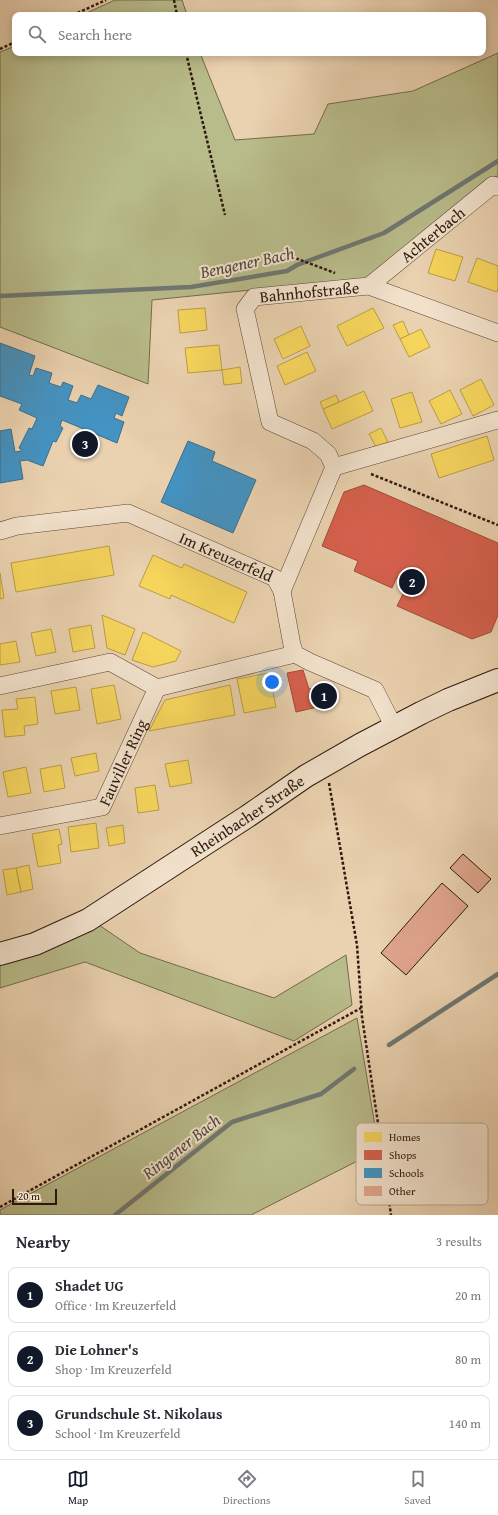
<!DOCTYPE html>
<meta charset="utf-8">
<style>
:root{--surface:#fff;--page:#f7f7f7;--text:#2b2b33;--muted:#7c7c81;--line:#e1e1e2;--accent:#111827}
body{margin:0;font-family:"Gentium Book Plus",serif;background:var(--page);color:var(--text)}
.scale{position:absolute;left:12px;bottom:10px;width:45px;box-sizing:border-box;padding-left:4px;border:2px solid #2e190e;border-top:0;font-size:11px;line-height:14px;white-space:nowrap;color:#2e190e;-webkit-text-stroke:3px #f1e1cb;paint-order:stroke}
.you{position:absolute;left:272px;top:682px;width:14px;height:14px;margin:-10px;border:3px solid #fff;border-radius:50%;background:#1a73e8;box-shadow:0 0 0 6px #1a73e833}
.badge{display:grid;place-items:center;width:26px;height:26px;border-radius:50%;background:var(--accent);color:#fff;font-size:13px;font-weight:700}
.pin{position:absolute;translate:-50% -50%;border:2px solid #fff;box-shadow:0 1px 4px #0006}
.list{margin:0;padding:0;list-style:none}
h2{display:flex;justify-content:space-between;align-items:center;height:52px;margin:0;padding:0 16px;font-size:17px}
h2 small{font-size:13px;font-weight:400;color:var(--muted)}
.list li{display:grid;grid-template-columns:26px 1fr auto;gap:12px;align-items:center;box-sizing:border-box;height:56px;margin:0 8px 8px;padding:0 8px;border:1px solid var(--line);border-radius:8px}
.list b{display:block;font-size:15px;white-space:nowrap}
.list p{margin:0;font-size:13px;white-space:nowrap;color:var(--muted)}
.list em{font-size:13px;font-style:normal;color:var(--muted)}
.icon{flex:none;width:22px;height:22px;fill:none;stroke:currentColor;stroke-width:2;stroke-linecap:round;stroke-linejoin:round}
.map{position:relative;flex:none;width:498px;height:1215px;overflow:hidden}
.search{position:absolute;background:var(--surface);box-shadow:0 2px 10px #0003;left:12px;right:12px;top:12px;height:44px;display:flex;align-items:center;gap:10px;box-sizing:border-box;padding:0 14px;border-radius:8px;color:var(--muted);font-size:15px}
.sheet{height:244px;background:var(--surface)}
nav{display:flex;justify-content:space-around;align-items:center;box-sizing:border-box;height:56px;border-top:1px solid var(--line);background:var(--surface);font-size:11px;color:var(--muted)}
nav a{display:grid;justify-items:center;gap:2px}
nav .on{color:var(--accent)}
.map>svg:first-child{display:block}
.green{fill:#b8bb8a;stroke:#736a4c}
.homes{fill:#f6d55c;stroke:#ba9d45}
.shops{fill:#d6604d;stroke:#a44b3a}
.schools{fill:#4393c3;stroke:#3d6e8d}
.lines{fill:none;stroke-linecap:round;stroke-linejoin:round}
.stream{stroke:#6f7772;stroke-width:4.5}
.building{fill:#e0a58d;stroke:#2e190e}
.minor-casing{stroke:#5d4736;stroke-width:18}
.secondary-casing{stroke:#2e190e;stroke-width:24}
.path{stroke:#2e190e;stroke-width:2.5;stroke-dasharray:3 2;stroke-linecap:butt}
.minor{stroke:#f1e1cb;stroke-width:17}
.secondary{stroke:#f1e1cb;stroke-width:22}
.labels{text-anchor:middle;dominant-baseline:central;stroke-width:4;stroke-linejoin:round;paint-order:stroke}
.street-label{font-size:16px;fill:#2e190e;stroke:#f1e1cb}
.water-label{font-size:17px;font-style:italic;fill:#4f4840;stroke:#f1e1cb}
.key{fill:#f1e1cb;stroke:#b6a592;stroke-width:1}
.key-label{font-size:11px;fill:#2e190e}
</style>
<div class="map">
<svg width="498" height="1215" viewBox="0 0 498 1215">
<rect width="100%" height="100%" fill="#ead1af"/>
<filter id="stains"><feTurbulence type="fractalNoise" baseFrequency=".005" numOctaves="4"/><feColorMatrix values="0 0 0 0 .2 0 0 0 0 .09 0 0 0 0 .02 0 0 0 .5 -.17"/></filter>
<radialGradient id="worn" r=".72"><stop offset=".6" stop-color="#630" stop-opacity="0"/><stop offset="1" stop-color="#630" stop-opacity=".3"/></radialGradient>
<g class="green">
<path d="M115,0H182L187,15H82Z"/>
<path d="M15,46V53H200L235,140L314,134L328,104L413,91L498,53V176L494,177L370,278L152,300L148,384L0,327V52Z"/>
<path d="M96,923L140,953L274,998L346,955L352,1005L294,1041L85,962L0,988V961Z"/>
<path d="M357,1018L379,1150L251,1215H0V1210Z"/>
</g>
<g class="homes">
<path d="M436,249L463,257L455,281L428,273Z"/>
<path d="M477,258L498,266V288L497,292L468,282Z"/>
<path d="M205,308L207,330L180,333L178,310Z"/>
<path d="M373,308L384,328L347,346L337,326Z"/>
<path d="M403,321L409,335L400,339L393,325Z"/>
<path d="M301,326L310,346L283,359L274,339Z"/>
<path d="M421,329L430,347L409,357L400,339Z"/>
<path d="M219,345L222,370L188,373L185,348Z"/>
<path d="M307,352L316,371L285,385L277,366Z"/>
<path d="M240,367L242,383L224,385L222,370Z"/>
<path d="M481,379L494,405L473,416L460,390Z"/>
<path d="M450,390L462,414L441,424L429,401Z"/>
<path d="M364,391L373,411L332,429L323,409Z"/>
<path d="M412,392L422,422L400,428L391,399Z"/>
<path d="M336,395L339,402L323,409L320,402Z"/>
<path d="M381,428L388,442L376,447L369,434Z"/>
<path d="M487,436L494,460L439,478L431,454Z"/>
<path d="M109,546L114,575L16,592L11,563Z"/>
<path d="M153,555L182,568L184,564L247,592L234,623L171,595L170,599L139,586Z"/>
<path d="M0,573L4,598L0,599Z"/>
<path d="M102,615L135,629L125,655L107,648Z"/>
<path d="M91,625L95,648L73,652L69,629Z"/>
<path d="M51,629L56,652L36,656L31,633Z"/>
<path d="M143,632L181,651L176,661L153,667L132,660Z"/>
<path d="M16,641L20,662L0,665V644Z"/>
<path d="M269,673L276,707L244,713L237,679Z"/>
<path d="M114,685L121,719L97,724L91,689Z"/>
<path d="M230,685L235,715L149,731L165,700Z"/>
<path d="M76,687L80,710L55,714L51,691Z"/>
<path d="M35,697L38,724L24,726L25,735L5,737L2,710L18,709L16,699Z"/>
<path d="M96,753L99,771L75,776L71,758Z"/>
<path d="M188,760L192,783L170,787L165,764Z"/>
<path d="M61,765L65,788L44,792L40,769Z"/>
<path d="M26,767L31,793L8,797L3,772Z"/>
<path d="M155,785L159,810L138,813L135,788Z"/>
<path d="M96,823L99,848L71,852L68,827Z"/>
<path d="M123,825L125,843L109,846L106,828Z"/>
<path d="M59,829L62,844L58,845L61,863L38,867L32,834Z"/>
<path d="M29,865L33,889L21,892L16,868Z"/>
<path d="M16,868L21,892L7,895L3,870Z"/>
</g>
<g class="shops">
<path d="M364,485L498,543V615L491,632L472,639L397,606L409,582L397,577L392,588L354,571L358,561L322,546L344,492Z"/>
<path d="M303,670L309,689L331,686L335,703L296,712L287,673Z"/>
</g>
<g class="schools">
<path d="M0,343L35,356L29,375L33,376L36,368L52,373L49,383L61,387L63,382L73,386L68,400L77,403L81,395L91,399L98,385L129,397L122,416L116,413L114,418L124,422L117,443L62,420L60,426L63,428L56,442L53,441L43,466L27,460L20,461L23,479L0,483V431L11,429L15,452L21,451V449L19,448L29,428L32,429L37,418L19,410L22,404L0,396Z"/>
<path d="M188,441L215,452L212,461L256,480L233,533L161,502Z"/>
</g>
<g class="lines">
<g class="stream">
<path d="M0,296L191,287L287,271L297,265L384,233L498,161"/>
<path d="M389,1045L498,974"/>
<path d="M115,1215L232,1122L321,1094L354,1069"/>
</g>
</g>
<g class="building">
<path d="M463,854L491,879L478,893L450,868Z"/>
<path d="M442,883L468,906L406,975L381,953Z"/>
</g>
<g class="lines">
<g class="minor-casing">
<g id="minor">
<path id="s1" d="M369,286L493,185L498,187"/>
<path d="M334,467L498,420"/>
<path id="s2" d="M0,531L17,526L128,513L275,578L282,591L292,645L295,654L310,662L375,690L394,727"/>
<path id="s3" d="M282,591L334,467L328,454L313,441L270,422L245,309L254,297L369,286L498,333"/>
<path d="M0,686L110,662L157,688L295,654"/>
<path id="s4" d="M0,826L102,807L157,688"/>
</g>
</g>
<g class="secondary-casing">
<g id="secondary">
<path id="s5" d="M0,954L35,944L88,920L248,816L306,776L360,745L421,713L448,700L498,680"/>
</g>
</g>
<g class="path">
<path d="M174,0L177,15"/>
<path d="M73,15L106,0"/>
<path d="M0,49L15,42"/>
<path d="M186,53L225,215"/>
<path d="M282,253L335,273"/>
<path d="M371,474L498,525"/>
<path d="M329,783L357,945L362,1017L381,1143L391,1215"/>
<path d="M0,1207L361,1008"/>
</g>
<use href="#minor" class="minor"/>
<use href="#secondary" class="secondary"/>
</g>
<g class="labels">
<g class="street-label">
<text stroke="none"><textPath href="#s1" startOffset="82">Achterbach</textPath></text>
<text stroke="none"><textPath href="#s3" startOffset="402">Bahnhofstraße</textPath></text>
<text stroke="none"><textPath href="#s2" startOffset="237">Im Kreuzerfeld</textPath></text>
<text stroke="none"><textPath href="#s4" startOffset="153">Fauviller Ring</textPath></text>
<text stroke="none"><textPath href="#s5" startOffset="285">Rheinbacher Straße</textPath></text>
</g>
<g class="water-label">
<text transform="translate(247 262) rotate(-12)">Bengener Bach</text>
<text transform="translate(181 1146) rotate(-38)">Ringener Bach</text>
</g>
</g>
<rect x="356" y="1123" width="132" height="82" rx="6" class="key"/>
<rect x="364" y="1132" width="18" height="10" fill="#f6d55c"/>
<rect x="364" y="1150" width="18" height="10" fill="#d6604d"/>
<rect x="364" y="1168" width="18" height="10" fill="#4393c3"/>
<rect x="364" y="1186" width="18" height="10" fill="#e0a58d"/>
<g class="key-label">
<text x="389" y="1141">Homes</text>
<text x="389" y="1159">Shops</text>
<text x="389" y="1177">Schools</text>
<text x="389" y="1195">Other</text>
</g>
<rect width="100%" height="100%" filter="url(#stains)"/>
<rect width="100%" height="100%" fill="url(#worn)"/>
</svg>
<div class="scale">20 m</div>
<div class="you"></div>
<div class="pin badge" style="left:324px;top:696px">1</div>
<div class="pin badge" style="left:412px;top:582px">2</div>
<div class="pin badge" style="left:85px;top:444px">3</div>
<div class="search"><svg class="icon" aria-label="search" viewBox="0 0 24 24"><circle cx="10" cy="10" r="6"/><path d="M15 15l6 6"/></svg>Search here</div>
</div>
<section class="sheet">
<h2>Nearby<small>3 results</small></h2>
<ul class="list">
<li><span class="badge">1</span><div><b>Shadet UG</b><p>Office · Im Kreuzerfeld</p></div><em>20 m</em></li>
<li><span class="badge">2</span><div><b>Die Lohner's</b><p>Shop · Im Kreuzerfeld</p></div><em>80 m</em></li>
<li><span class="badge">3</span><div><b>Grundschule St. Nikolaus</b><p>School · Im Kreuzerfeld</p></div><em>140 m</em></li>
</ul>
</section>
<nav>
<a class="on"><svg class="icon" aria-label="map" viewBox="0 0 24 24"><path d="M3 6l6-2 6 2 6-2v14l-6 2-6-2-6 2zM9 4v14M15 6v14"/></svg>Map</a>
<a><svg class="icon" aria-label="directions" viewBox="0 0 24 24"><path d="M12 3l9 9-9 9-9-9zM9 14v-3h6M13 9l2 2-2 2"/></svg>Directions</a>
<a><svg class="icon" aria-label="saved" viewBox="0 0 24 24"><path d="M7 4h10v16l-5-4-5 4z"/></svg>Saved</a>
</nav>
